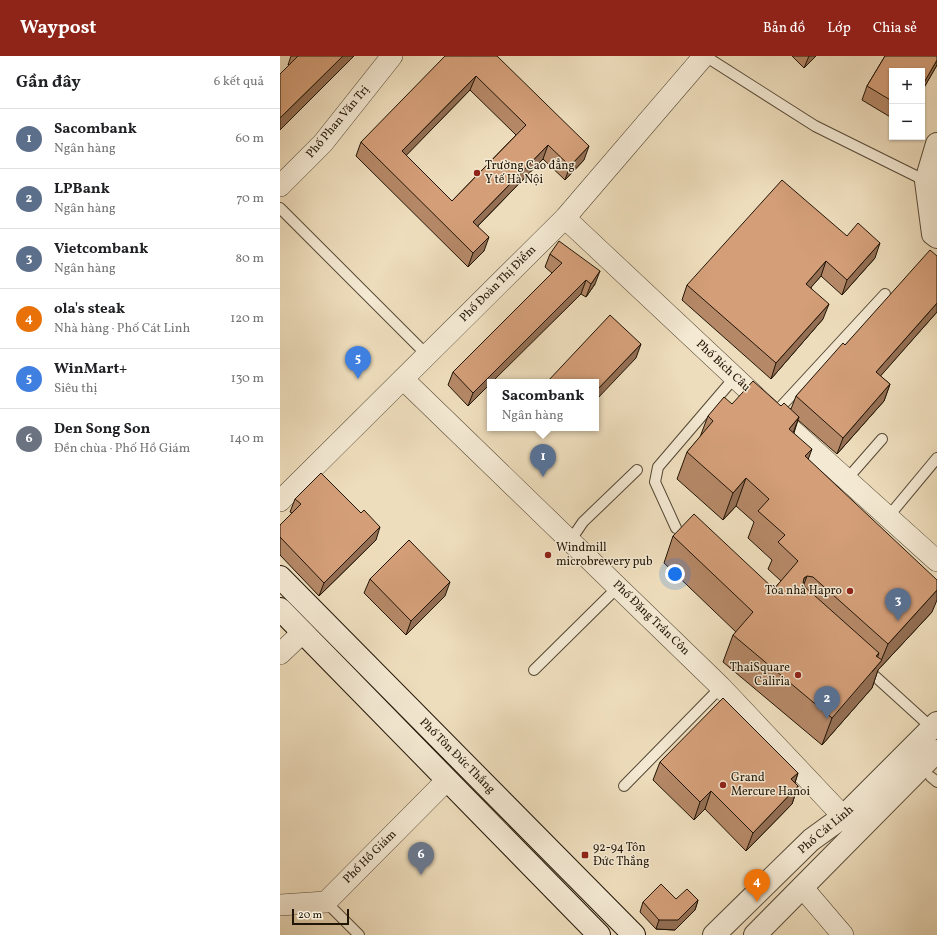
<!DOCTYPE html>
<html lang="vi">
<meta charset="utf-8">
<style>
:root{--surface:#fff;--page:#f2f2f2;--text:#202124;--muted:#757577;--line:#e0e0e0;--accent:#8f2418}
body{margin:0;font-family:Vollkorn,serif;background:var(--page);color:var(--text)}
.controls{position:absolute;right:12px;top:12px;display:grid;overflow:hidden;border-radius:0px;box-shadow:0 1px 3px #0004}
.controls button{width:36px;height:36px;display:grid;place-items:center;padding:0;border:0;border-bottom:1px solid var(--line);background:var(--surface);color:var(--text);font:20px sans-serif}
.scale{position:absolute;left:12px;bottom:10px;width:57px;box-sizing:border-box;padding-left:4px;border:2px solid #211506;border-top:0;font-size:11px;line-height:14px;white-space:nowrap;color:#211506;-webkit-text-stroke:3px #f4e9d3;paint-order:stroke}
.you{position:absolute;left:395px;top:518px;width:14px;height:14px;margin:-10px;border:3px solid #fff;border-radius:50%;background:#1a73e8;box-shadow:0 0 0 6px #1a73e833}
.badge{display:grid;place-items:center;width:26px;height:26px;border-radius:50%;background:var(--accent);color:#fff;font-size:13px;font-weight:700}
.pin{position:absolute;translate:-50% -33px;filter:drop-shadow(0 1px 2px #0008)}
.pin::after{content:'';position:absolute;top:21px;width:14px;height:12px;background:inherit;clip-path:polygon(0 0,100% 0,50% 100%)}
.popup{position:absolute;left:207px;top:323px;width:112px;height:52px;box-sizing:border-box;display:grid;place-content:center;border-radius:0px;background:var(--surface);filter:drop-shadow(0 1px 3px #0005);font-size:13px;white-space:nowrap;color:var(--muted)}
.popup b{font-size:15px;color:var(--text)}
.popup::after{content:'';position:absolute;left:50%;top:100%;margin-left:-8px;border:8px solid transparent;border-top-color:var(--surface)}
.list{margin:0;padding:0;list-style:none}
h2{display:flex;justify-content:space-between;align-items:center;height:52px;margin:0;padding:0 16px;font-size:17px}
h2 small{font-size:13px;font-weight:400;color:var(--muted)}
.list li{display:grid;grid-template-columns:26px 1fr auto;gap:12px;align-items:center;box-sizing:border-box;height:60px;padding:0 16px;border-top:1px solid var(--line)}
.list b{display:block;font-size:15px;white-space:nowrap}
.list p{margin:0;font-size:13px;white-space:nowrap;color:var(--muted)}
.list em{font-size:13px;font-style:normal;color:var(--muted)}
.map{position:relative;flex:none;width:657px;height:879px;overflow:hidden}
header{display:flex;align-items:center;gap:24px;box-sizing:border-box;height:56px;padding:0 20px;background:var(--accent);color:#fff}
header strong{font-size:19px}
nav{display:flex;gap:22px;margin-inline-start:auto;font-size:14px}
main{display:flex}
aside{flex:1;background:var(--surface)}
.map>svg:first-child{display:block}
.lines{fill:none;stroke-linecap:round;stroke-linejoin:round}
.service-casing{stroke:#544734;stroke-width:12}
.minor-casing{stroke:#544734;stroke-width:22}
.tertiary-casing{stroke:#544734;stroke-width:24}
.secondary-casing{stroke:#211506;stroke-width:24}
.service{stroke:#f4e9d3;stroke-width:10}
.minor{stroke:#f4e9d3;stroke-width:21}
.tertiary{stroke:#f4e9d3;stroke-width:22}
.secondary{stroke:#f4e9d3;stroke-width:22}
.wall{fill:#b58867;stroke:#211506;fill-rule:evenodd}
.shaded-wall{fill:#946f54;stroke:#211506}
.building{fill:#d39e78;stroke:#211506;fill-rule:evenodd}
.poi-dot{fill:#8f2418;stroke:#f4e9d3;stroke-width:1.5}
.labels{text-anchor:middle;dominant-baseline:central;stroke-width:3;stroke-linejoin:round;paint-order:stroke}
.street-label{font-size:12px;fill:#211506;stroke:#f4e9d3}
.poi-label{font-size:12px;fill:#211506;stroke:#f4e9d3;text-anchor:start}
</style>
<header>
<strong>Waypost</strong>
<nav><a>Bản đồ</a><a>Lớp</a><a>Chia sẻ</a></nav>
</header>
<main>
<aside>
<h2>Gần đây<small>6 kết quả</small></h2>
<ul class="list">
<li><span class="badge" style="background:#5c6f8a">1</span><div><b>Sacombank</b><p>Ngân hàng</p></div><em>60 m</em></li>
<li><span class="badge" style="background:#5c6f8a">2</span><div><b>LPBank</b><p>Ngân hàng</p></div><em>70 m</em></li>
<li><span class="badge" style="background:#5c6f8a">3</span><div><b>Vietcombank</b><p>Ngân hàng</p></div><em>80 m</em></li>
<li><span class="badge" style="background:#e8710a">4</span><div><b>ola's steak</b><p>Nhà hàng · Phố Cát Linh</p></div><em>120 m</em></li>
<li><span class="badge" style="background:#3f7fe0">5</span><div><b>WinMart+</b><p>Siêu thị</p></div><em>130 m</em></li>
<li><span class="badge" style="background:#6b7280">6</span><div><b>Den Song Son</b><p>Đền chùa · Phố Hồ Giám</p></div><em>140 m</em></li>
</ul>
</aside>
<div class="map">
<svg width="657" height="879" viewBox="0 0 657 879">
<rect width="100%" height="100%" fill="#eeddbc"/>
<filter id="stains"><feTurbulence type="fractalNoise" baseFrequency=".005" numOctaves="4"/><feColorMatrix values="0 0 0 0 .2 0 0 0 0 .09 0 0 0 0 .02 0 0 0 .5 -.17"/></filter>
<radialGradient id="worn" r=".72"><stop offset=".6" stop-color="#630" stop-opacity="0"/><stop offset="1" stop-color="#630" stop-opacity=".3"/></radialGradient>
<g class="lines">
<g class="service-casing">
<g id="service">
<path d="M425,0L535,70L646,125"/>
<path d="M0,152L147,299"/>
<path d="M496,356L605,238"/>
<path d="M567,423L602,383"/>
<path d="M608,461L657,402"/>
<path d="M396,472L375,426L378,411L455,321"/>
<path d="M290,485L303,466L357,414"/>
<path d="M587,613L652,672"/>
<path d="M254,614L338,531"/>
<path d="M651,721L657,726"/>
<path d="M344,730L441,631"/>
<path d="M46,846L79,879"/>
</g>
</g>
<g class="minor-casing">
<g id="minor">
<path d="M0,130L43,87L112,0"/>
<path d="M285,162L494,358L657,505"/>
<path d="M123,323L441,631L575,773"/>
<path d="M0,445L285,162L424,0"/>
<path d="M0,598L23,576"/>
<path d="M522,831L563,879"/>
<path d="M0,849L46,846L167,724"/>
</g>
</g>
<g class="tertiary-casing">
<g id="tertiary">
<path d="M657,88L646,125L653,178L657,181"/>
<path d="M434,879L531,784L564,760L657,667"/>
<path d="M475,879L657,695"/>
</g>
</g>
<g class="secondary-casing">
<g id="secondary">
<path d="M0,521L354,879"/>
<path d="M0,553L319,879"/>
</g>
</g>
<use href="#service" class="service"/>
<use href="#minor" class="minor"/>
<use href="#tertiary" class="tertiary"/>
<use href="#secondary" class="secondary"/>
</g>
<g class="wall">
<path d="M11,0H74L9,9H8Z"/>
<path d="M217,0L304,104L285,124L263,103L198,170L204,195L188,211L76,100L81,86ZM190,34L236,79L172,145L126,99Z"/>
<path d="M512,0H536L524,12Z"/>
<path d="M605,0H657V9L642,35V15H612V62L582,44L587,30Z"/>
<path d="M567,180L595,202L562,239L541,220L531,231L543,263L491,323L402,244L407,229Z"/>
<path d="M270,198L315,228L306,241L301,238L210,326V328L188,350L168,329L173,316L272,217L265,211Z"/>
<path d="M657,200V256L600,320L610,328L604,345L557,398L518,364L514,377L528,403L652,556L598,614L592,632L542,689L443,606L453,579L456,576L384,507L393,480L494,533L501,525L488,513L492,504L468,482L474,466L456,450L443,464L397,423L407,396L420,381L428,360L452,348L501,350L511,353L516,340L565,289Z"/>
<path d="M15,443L81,457L96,484L39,540L0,499V469L12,457L10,456Z"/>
<path d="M90,523L165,540L126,579L84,537Z"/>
<path d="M380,706L518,717L515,727L518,730L512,748L466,795L425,753L414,764L373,724Z"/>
<path d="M396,843L418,844L415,854L395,874L376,873L360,856L363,846Z"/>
</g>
<g class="shaded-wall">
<path d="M63,0H74L0,74V62Z"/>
<path d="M529,0H536L524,12Z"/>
<path d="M657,4V9L642,35V30Z"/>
<path d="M196,20L190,34L117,109L122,95Z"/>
<path d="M268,89L263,103L188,180L193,166Z"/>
<path d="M309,90L304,104L285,124L290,110Z"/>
<path d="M209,181L204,195L188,211L193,197Z"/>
<path d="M600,187L595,202L562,239L567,224Z"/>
<path d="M546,205L541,220L521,243L526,228Z"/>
<path d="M320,215L315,228L306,241L311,228Z"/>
<path d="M306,224L301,238L212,326H210V328L188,350L193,337Z"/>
<path d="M657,247V256L590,332L596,316Z"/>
<path d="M549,248L543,263L491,323L496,307Z"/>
<path d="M361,288L356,302L316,344V335Z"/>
<path d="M610,328L604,345L557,398L563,382Z"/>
<path d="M519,361L509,388V373Z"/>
<path d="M532,393L522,420L525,400Z"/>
<path d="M466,422L456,450L443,464L453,437Z"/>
<path d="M100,471L96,484L39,540L44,527Z"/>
<path d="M527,520L517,547L524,522Z"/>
<path d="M170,526L165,540L126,579L131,565Z"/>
<path d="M657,534V544L652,556L598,614L592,632L542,689L552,662L596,600L599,597L592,616L601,605L608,588Z"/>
<path d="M518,717L512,735L511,723Z"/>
<path d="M518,730L512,748L466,795L473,777Z"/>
<path d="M431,735L425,753L414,764L420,746Z"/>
<path d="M418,844L415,854L395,874L376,873L379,864Z"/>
</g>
<g class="building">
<path d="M18,0H63L0,62V18Z"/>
<path d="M165,0H217L309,90L290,110L268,89L193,166L209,181L193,197L81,86ZM196,20L246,69L172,145L122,95Z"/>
<path d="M605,0H657V4L642,30V15H612V45L587,30Z"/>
<path d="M502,124L567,180L578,167L600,187L567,224L546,205L526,228L549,248L496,307L407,229Z"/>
<path d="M279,185L320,215L311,228L306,224L193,337L173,316L282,207L270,198Z"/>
<path d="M650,194L657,200V247L596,316L610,328L563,382L516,340L563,287L565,289Z"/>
<path d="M330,259L361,288L316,335V326H267Z"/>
<path d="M473,325L501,350L504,347L519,361L509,373L532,393L525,400L657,524V534L608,588L533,521L527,520L524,522L523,527L525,531L599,597L596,600L602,604L552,662L453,579L473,556L393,480L414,458L494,533L518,505L498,486L505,479L478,455L489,443L466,422L453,437L407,396L433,365L428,360L444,341L452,348Z"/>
<path d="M41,417L81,457L84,454L100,471L44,527L0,481V469L21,448L15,443Z"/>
<path d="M129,484L170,526L131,565L90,523Z"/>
<path d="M443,642L518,717L511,723L518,730L473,777L431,735L420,746L380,706Z"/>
<path d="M381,828L396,843L407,833L418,844L398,864H379L363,846Z"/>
</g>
<g class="poi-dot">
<circle cx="197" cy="117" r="4"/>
<circle cx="268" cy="499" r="4"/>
<circle cx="570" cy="535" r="4"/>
<circle cx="518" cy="619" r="4"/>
<circle cx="443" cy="729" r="4"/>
<rect x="301" y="795" width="8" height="8" rx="2"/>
</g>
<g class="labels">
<g class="street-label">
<text transform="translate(58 66) rotate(-50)">Phố Phan Văn Trị</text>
<text transform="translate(218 228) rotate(-45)">Phố Đoàn Thị Điểm</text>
<text transform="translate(443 310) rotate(43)">Phố Bích Câu</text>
<text transform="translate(371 562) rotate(44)">Phố Đặng Trần Côn</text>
<text transform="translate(177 700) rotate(45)">Phố Tôn Đức Thắng</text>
<text transform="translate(546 774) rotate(-40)">Phố Cát Linh</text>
<text transform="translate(90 801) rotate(-45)">Phố Hồ Giám</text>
</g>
<g class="poi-label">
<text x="205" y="110">Trường Cao đẳng<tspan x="205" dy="14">Y tế Hà Nội</tspan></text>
<text x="276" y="492">Windmill<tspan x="276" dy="14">microbrewery pub</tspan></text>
<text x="562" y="535" text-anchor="end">Tòa nhà Hapro</text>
<text x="510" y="612" text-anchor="end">ThaiSquare<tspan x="510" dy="14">Caliria</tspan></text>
<text x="451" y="722">Grand<tspan x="451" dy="14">Mercure Hanoi</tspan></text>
<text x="313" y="792">92-94 Tôn<tspan x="313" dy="14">Đức Thắng</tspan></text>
</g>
</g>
<rect width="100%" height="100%" filter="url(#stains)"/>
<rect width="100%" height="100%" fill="url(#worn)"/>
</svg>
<div class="controls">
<button>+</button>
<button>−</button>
</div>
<div class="scale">20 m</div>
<div class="you"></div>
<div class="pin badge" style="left:263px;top:421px;background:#5c6f8a">1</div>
<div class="popup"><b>Sacombank</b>Ngân hàng</div>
<div class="pin badge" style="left:547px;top:663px;background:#5c6f8a">2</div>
<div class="pin badge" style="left:618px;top:565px;background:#5c6f8a">3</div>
<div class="pin badge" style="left:477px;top:846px;background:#e8710a">4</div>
<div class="pin badge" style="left:78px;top:323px;background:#3f7fe0">5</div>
<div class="pin badge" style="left:141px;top:819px;background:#6b7280">6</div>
</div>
</main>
